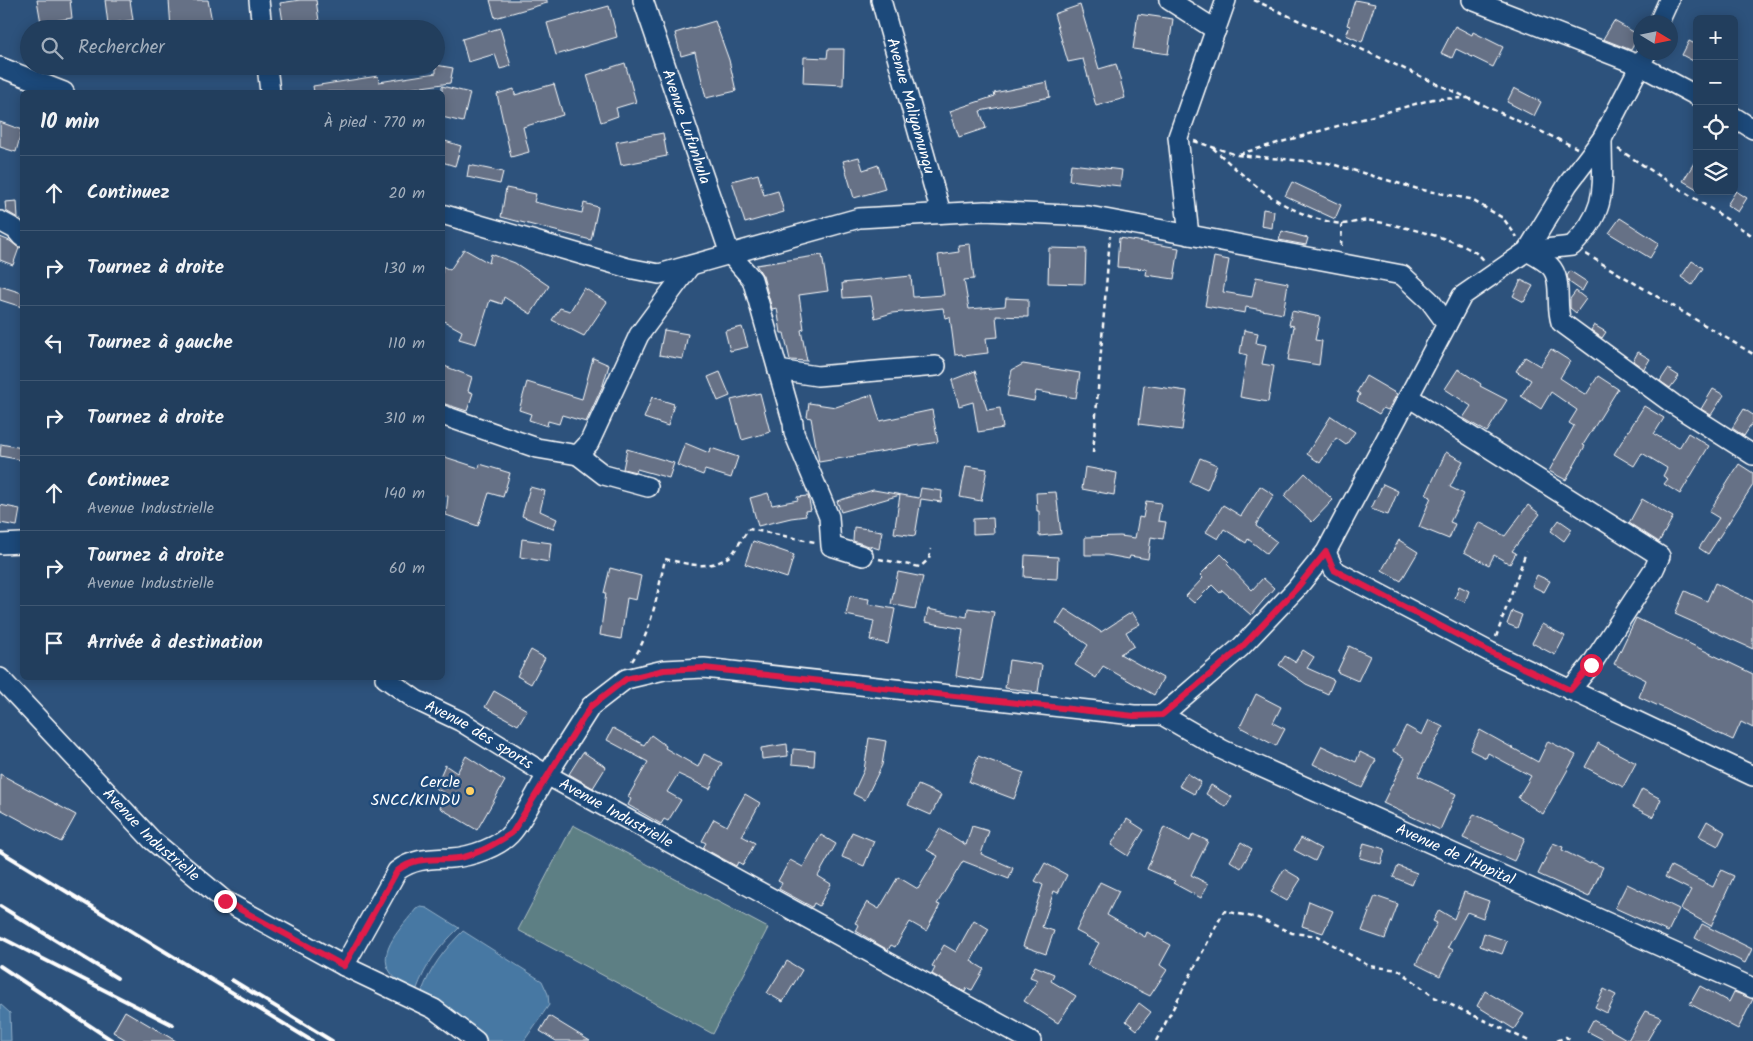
<!DOCTYPE html>
<html lang="fr">
<meta charset="utf-8">
<style>
:root{--surface:#223e5d;--page:#2a4563;--text:#f1f3f6;--muted:#a2aebc;--line:#3f5772}
body{margin:0;font-family:Kalam,sans-serif;background:var(--page);color:var(--text)}
.controls{position:absolute;right:15px;top:15px;display:grid;overflow:hidden;border-radius:8px;box-shadow:0 2px 12px #0003}
.controls button{width:45px;height:45px;display:grid;place-items:center;padding:0;border:0;border-bottom:1px solid var(--line);background:var(--surface);color:var(--text);font:25px sans-serif}
.compass{position:absolute;left:1633px;top:15px;width:45px;height:45px;border-radius:50%;background:var(--surface);box-shadow:0 2px 12px #0003;rotate:100deg}
.stop{position:absolute;width:15px;height:15px;margin:-11px;border:4px solid #e11d48;border-radius:50%;background:#fff}
.stop.end{background:#e11d48;border-color:#fff;box-shadow:0 1px 5px #0008}
.list{margin:0;padding:0;list-style:none}
h2{display:flex;justify-content:space-between;align-items:center;height:65px;margin:0;padding:0 20px;font-size:21px}
h2 small{font-size:16px;font-weight:400;color:var(--muted)}
.list li{display:grid;grid-template-columns:32px 1fr auto;gap:15px;align-items:center;box-sizing:border-box;height:75px;padding:0 20px;border-top:1px solid var(--line)}
.list b{display:block;font-size:19px;white-space:nowrap}
.list p{margin:0;font-size:16px;white-space:nowrap;color:var(--muted)}
.list em{font-size:16px;font-style:normal;color:var(--muted)}
.icon{flex:none;width:28px;height:28px;fill:none;stroke:currentColor;stroke-width:2;stroke-linecap:round;stroke-linejoin:round}
.map{position:relative;flex:none;width:1753px;height:1041px;overflow:hidden}
.search{position:absolute;background:var(--surface);box-shadow:0 2px 12px #0003;left:20px;top:20px;width:425px;height:55px;display:flex;align-items:center;gap:12px;box-sizing:border-box;padding:0 18px;border-radius:28px;color:var(--muted);font-size:19px}
.panel{position:absolute;background:var(--surface);box-shadow:0 2px 12px #0003;left:20px;top:90px;width:425px;height:590px;border-radius:8px}
.map>svg:first-child{display:block}
.green{fill:#5d7f84;stroke:#aebfc2}
.water{fill:#4678a3;stroke:#90aec8}
.building{fill:#667186;stroke:#fff}
.lines{fill:none;stroke-linecap:round;stroke-linejoin:round}
.minor-casing{stroke:#fff;stroke-width:22}
.path{stroke:#fff;stroke-width:2.5;stroke-dasharray:5 4;stroke-linecap:butt}
.minor{stroke:#1f4a7a;stroke-width:19}
.rail{stroke:#fff;stroke-width:4}
.route{stroke:#e11d48;stroke-width:6}
.poi-dot{fill:#ffd166;stroke:#1f4a7a;stroke-width:2}
.labels{text-anchor:middle;dominant-baseline:central;stroke-width:5;stroke-linejoin:round;paint-order:stroke}
.street-label{font-size:16px;fill:#fff;stroke:#1f4a7a}
.poi-label{font-size:16px;fill:#fff;stroke:#1f4a7a;text-anchor:end}
</style>
<div class="map">
<svg width="1753" height="1041" viewBox="0 0 1753 1041">
<rect width="100%" height="100%" fill="#2d527c"/>
<filter id="ink" filterUnits="userSpaceOnUse"><feTurbulence type="fractalNoise" baseFrequency=".02" numOctaves="2"/><feDisplacementMap in="SourceGraphic" scale="10" xChannelSelector="R" yChannelSelector="G"/><feConvolveMatrix kernelMatrix="1 2 1 2 8 2 1 2 1" color-interpolation-filters="sRGB"/></filter>
<g filter="url(#ink)">
<path class="green" d="M573,825L768,928L713,1034L518,930Z"/>
<g class="water">
<path d="M421,907L427,908L459,928C438,948 426,964 416,991C409,986 396,981 391,973C375,952 403,926 416,909Z"/>
<path d="M463,931L542,981L548,994L549,1005L524,1041H477L421,994C430,968 444,950 463,931Z"/>
<path d="M0,1004L10,1013L11,1041H0Z"/>
</g>
<g class="building">
<path d="M37,0H70L72,18L41,23Z"/>
<path d="M105,0H130L133,20L108,24Z"/>
<path d="M169,0H208L213,27L171,29Z"/>
<path d="M300,0H316L320,28L284,29L280,3Z"/>
<path d="M490,0H547V3L495,18Z"/>
<path d="M1355,0L1375,4L1362,42L1346,35L1350,26L1347,25Z"/>
<path d="M1080,5L1099,69L1116,64L1125,98L1096,106L1083,59L1068,62L1054,14Z"/>
<path d="M609,6L617,37L556,55L547,23Z"/>
<path d="M1138,14L1173,19L1168,54L1133,49Z"/>
<path d="M715,21L729,60L736,91L706,98L695,52L681,56L675,33Z"/>
<path d="M1614,21L1639,35L1631,50L1603,39Z"/>
<path d="M1455,26L1472,35L1473,32L1503,47L1493,67L1456,49L1452,58L1441,53Z"/>
<path d="M500,28L511,66L500,69L495,54L468,62L462,39Z"/>
<path d="M1689,41L1697,45V63L1682,55Z"/>
<path d="M828,49H844L843,85L803,83L804,57L827,58Z"/>
<path d="M625,63L636,102L616,108L618,116L601,122L587,75Z"/>
<path d="M436,65L453,68L450,83L386,92H314L313,86L378,76L379,82L436,73Z"/>
<path d="M1047,82L1050,97L980,111L986,128L959,137L950,111L995,96L994,93Z"/>
<path d="M554,84L563,115L523,127L529,152L511,157L497,94L514,89L515,95Z"/>
<path d="M442,86L470,93L463,122L442,117Z"/>
<path d="M1514,88L1541,102L1534,116L1507,102Z"/>
<path d="M0,122L22,130L16,152L0,147Z"/>
<path d="M663,133L667,156L621,165L616,142Z"/>
<path d="M442,140L461,146L455,166L442,162Z"/>
<path d="M859,157L863,170L878,165L885,189L854,198L843,161Z"/>
<path d="M1697,158V189L1683,181Z"/>
<path d="M1071,164L1122,170L1120,186L1069,180Z"/>
<path d="M469,165L503,172L500,184L467,177Z"/>
<path d="M758,174L764,195L778,191L784,212L745,223L732,181Z"/>
<path d="M1292,182L1341,205L1335,219L1285,196Z"/>
<path d="M506,188L536,194L534,202L582,213L584,203L598,207L591,240L501,217Z"/>
<path d="M1736,191L1747,198L1738,212L1727,205Z"/>
<path d="M17,201L18,218L6,211L5,202Z"/>
<path d="M1263,209L1274,211L1272,228L1261,226Z"/>
<path d="M1620,218L1659,243L1650,258L1609,233Z"/>
<path d="M1282,231L1308,238L1306,245L1279,240Z"/>
<path d="M0,237L10,241L19,248L13,265L0,260Z"/>
<path d="M1119,238L1179,248L1174,279L1146,275L1147,269L1117,267Z"/>
<path d="M970,244L974,279L964,280L969,309L1005,306L1006,298L1028,299V317L996,316L998,337L986,338L988,353L963,356L962,354L955,355L950,317L945,318L943,308L892,313L875,318L871,296L843,298L842,283L911,276L913,297L944,295L938,255L959,252L958,245Z"/>
<path d="M1049,248L1086,249L1085,284L1048,283Z"/>
<path d="M464,249L489,263L491,254L515,263L549,286L531,314L504,297L502,304L490,300L476,344L459,339L462,331L442,320V266L450,270Z"/>
<path d="M822,255L828,291L799,295L804,329L801,330L807,361L790,360L784,333H781L777,308L772,309L763,276L756,265Z"/>
<path d="M1214,257L1229,260L1223,292L1252,297L1256,277L1288,283L1283,314L1246,307L1245,313L1205,306Z"/>
<path d="M1692,261L1703,268L1692,285L1681,277Z"/>
<path d="M1570,271L1587,282L1582,291L1569,282L1567,276Z"/>
<path d="M1521,280L1533,286L1524,302L1513,296Z"/>
<path d="M0,286L22,293V307L0,300Z"/>
<path d="M584,288L607,302L584,336L552,320L560,308L570,311Z"/>
<path d="M1576,291L1586,299L1576,313L1570,308V299Z"/>
<path d="M1292,311L1320,317L1315,340L1322,341L1319,365L1288,360L1294,326L1289,325Z"/>
<path d="M1594,325L1606,332L1602,338L1591,330Z"/>
<path d="M742,327L748,347L730,351L725,331Z"/>
<path d="M664,330L688,334L683,359L659,355Z"/>
<path d="M1244,330L1258,333L1256,343L1266,345L1262,364L1274,366L1268,402L1240,397L1247,355L1240,353Z"/>
<path d="M1551,349L1570,361L1560,378L1586,395L1598,376L1618,389L1583,445L1585,446L1566,480L1549,471L1574,426L1569,423L1577,410L1551,392L1541,409L1521,396L1531,380L1516,371L1525,357L1540,366Z"/>
<path d="M1638,352L1650,359L1644,369L1633,361Z"/>
<path d="M593,358L609,365L603,385L586,422L562,415L559,424L548,421L547,426L529,420L531,414L519,410L527,382L582,399Z"/>
<path d="M1023,364L1080,373L1076,398L1036,391L1034,401L1007,396L1012,370Z"/>
<path d="M442,365L472,377L468,391L473,393L467,411L442,403Z"/>
<path d="M1458,369L1481,384L1480,386L1507,400L1487,432L1463,418L1471,406L1445,389Z"/>
<path d="M1668,369L1679,376L1670,388L1660,381Z"/>
<path d="M975,371L987,410L1000,408L1003,428L978,432L973,402L959,406L952,380Z"/>
<path d="M720,372L730,396L718,401L708,377Z"/>
<path d="M1366,376L1397,394L1388,410L1383,408L1379,414L1357,401L1360,394L1357,392Z"/>
<path d="M1144,385L1187,391L1182,430L1139,424Z"/>
<path d="M1713,389L1724,395L1711,415L1701,409Z"/>
<path d="M760,393L770,432L742,440L731,400Z"/>
<path d="M872,395L880,421L932,410L938,442L819,462L811,418L807,417L809,403L836,407Z"/>
<path d="M652,397L674,404L668,426L644,418Z"/>
<path d="M1644,406L1664,418L1654,434L1679,448L1688,433L1709,446L1680,494L1664,484L1668,479L1663,476L1667,468L1642,453L1634,466L1614,454Z"/>
<path d="M1744,409L1753,415V422L1744,436L1732,428Z"/>
<path d="M1331,416L1355,432L1346,445L1336,438L1320,463L1307,454Z"/>
<path d="M685,443L709,453L711,448L738,457L731,478L705,470L703,475L677,465Z"/>
<path d="M1,444L22,448V460L0,456Z"/>
<path d="M627,449L674,463L669,478L637,469L636,472L623,469Z"/>
<path d="M1446,452L1463,461L1450,487L1464,494L1450,522L1455,524L1449,539L1419,527L1431,497L1426,495Z"/>
<path d="M442,456L479,468L480,464L510,473L503,497L489,493L478,526L446,515L448,496L442,495Z"/>
<path d="M1200,458L1217,465L1207,490L1190,482Z"/>
<path d="M1739,464L1753,473V485L1708,554L1699,548L1719,518L1709,512Z"/>
<path d="M966,466L987,469L981,501L960,497Z"/>
<path d="M1085,467L1117,473L1114,495L1082,489Z"/>
<path d="M1305,473L1333,500L1312,522L1284,496Z"/>
<path d="M1383,484L1398,491L1388,515L1371,509Z"/>
<path d="M1260,486L1274,495L1257,523L1256,526L1277,542L1267,554L1248,539L1246,543L1224,529L1218,539L1206,532L1223,505L1241,516Z"/>
<path d="M530,487L545,491L540,511L557,519L553,529L522,516Z"/>
<path d="M921,488L942,491L941,502L921,499L915,536L894,533L900,495L841,512L837,501L873,490H874L919,498Z"/>
<path d="M1056,492L1061,534L1039,536V511H1037L1036,493Z"/>
<path d="M768,493L772,505L798,500L797,497L808,496L811,510L805,511L806,516L791,518L758,526L750,498Z"/>
<path d="M1642,499L1673,517L1659,542L1629,523Z"/>
<path d="M1146,501L1161,503L1158,521L1166,522L1163,539L1151,537L1148,559L1130,556L1129,559L1107,555H1085V537L1120,536L1135,538L1139,517L1143,518Z"/>
<path d="M0,505L20,509L17,526L0,523Z"/>
<path d="M1528,505L1540,514L1512,551L1516,553L1510,564L1494,555L1489,565L1464,552L1479,522L1505,536Z"/>
<path d="M993,518L994,533L973,534V519Z"/>
<path d="M1559,520L1572,529L1564,541L1551,531Z"/>
<path d="M854,527L882,531L879,549L853,541Z"/>
<path d="M522,539L551,543L549,562L520,557Z"/>
<path d="M1399,540L1418,552L1401,581L1382,570Z"/>
<path d="M753,541L794,555L787,578L745,564Z"/>
<path d="M1221,554L1229,562L1227,564L1252,590L1263,578L1274,588L1251,615L1222,590L1220,593L1212,585L1194,603L1186,596L1203,578L1200,575Z"/>
<path d="M1025,555L1058,557L1057,579L1024,577Z"/>
<path d="M610,568L641,576L636,600L627,598L621,639L600,635L606,593H604Z"/>
<path d="M898,572L923,577L915,609L891,604Z"/>
<path d="M1537,575L1550,581L1544,592L1532,586Z"/>
<path d="M1715,583L1753,601V649L1675,614L1685,591L1707,601Z"/>
<path d="M1459,586L1469,591L1465,602L1455,598Z"/>
<path d="M850,596L869,599L868,604L895,609L888,644L870,640L874,621L846,615Z"/>
<path d="M968,608L994,612L982,681L956,676L963,629L925,622L928,609L967,617Z"/>
<path d="M1065,609L1101,632L1132,612L1140,624L1126,632L1134,646L1120,654L1163,678L1154,695L1103,666L1096,678L1075,665L1088,645L1056,623Z"/>
<path d="M1512,611L1522,615L1517,628L1507,624Z"/>
<path d="M1636,618L1753,674V728L1741,722L1733,740L1639,697L1646,680L1614,664Z"/>
<path d="M1542,624L1565,636L1555,655L1532,643Z"/>
<path d="M1349,646L1370,656L1358,681L1337,672Z"/>
<path d="M531,650L545,658L531,684L517,676Z"/>
<path d="M1303,650L1314,657L1307,668L1334,680L1328,694L1306,684L1279,665L1285,656L1295,662Z"/>
<path d="M1009,660L1042,665L1038,692L1005,688Z"/>
<path d="M494,691L527,710L518,725L485,707Z"/>
<path d="M1256,694L1281,707L1273,723L1285,729L1276,746L1240,727Z"/>
<path d="M1429,720L1443,727L1418,776L1456,794L1440,830L1383,803L1405,758L1393,751L1406,726L1422,735Z"/>
<path d="M613,728L644,745L651,735L666,746L665,748L698,767L704,754L722,763L710,789L678,774L667,792L681,800L668,821L664,819L661,824L628,805L631,799L628,797L648,762L607,740Z"/>
<path d="M1480,730L1538,762L1548,741L1576,755L1543,814L1518,798L1531,776L1488,753L1486,758L1470,750Z"/>
<path d="M869,738L886,741L882,765L865,800L853,794L864,770Z"/>
<path d="M1598,743L1636,763L1623,787L1585,767Z"/>
<path d="M787,744L788,756L762,759L761,748Z"/>
<path d="M1322,746L1356,762L1360,752L1376,760L1362,788L1313,764Z"/>
<path d="M793,749L815,751L814,766L792,764Z"/>
<path d="M583,752L606,767L593,788L569,774Z"/>
<path d="M466,756L505,781L477,830L440,808L446,794L435,788L445,765L457,773Z"/>
<path d="M978,756L1024,773L1014,799L969,782Z"/>
<path d="M1187,773L1201,782L1194,794L1179,786Z"/>
<path d="M0,774L76,815L61,842L0,809Z"/>
<path d="M918,785L941,795L931,815L908,805Z"/>
<path d="M1211,785L1232,797L1226,807L1206,794Z"/>
<path d="M1642,789L1661,799L1653,817L1633,807Z"/>
<path d="M745,794L760,803L742,836L755,843L743,865L738,862L736,866L703,848L706,843L702,841L714,819L727,826Z"/>
<path d="M1474,814L1525,838L1514,861L1463,838Z"/>
<path d="M1127,819L1144,830L1128,856L1111,845Z"/>
<path d="M1707,821L1725,832L1718,846L1699,836Z"/>
<path d="M972,826L989,831L981,854L1013,868L1009,879L963,861L937,904L940,905L926,931L910,922L895,947L891,945L888,950L856,931L859,925L855,923L867,902L879,909L898,877L918,889L938,856L927,850L940,829L966,845Z"/>
<path d="M1164,827L1190,841L1193,834L1208,841L1191,875L1208,884L1201,898L1173,883L1175,881L1147,869Z"/>
<path d="M852,832L874,841L864,866L842,857Z"/>
<path d="M821,835L836,844L818,876L831,884L819,906L814,903L812,907L779,889L782,883L778,881L790,860L803,867Z"/>
<path d="M1301,838L1321,849L1315,861L1294,850Z"/>
<path d="M1241,842L1252,849L1241,868L1230,861Z"/>
<path d="M1364,843L1385,849L1381,864L1360,858Z"/>
<path d="M1553,843L1563,847L1562,850L1590,864L1591,862L1603,867L1589,897L1538,874Z"/>
<path d="M1045,863L1067,875L1058,893L1054,891L1042,927L1054,931L1046,954L1023,946L1043,885L1035,881Z"/>
<path d="M1398,866L1417,873L1412,885L1393,877Z"/>
<path d="M1671,866L1713,887L1721,870L1734,876L1711,926L1681,909L1691,890L1665,877Z"/>
<path d="M1284,869L1301,879L1287,901L1271,892Z"/>
<path d="M1100,882L1119,891L1107,915L1145,937L1147,932L1171,945L1160,965L1167,970L1150,996L1087,965L1099,943L1076,931Z"/>
<path d="M1627,884L1679,909L1668,932L1615,908Z"/>
<path d="M1464,892L1489,901L1483,918L1467,912L1448,947L1453,950L1440,976L1416,964L1437,923L1433,921L1439,910L1454,919Z"/>
<path d="M1375,896L1398,904L1385,939L1362,931Z"/>
<path d="M1309,901L1333,911L1323,933L1302,926Z"/>
<path d="M974,920L989,929L971,961L984,969L972,990L967,988L965,992L932,974L935,968L932,966L944,945L956,952Z"/>
<path d="M1702,924L1752,949L1745,963L1695,938Z"/>
<path d="M1484,933L1507,941L1502,954L1480,946Z"/>
<path d="M787,961L802,970L783,1002L767,993Z"/>
<path d="M1035,966L1054,974L1051,981L1076,996L1058,1023L1024,1001L1038,980L1030,977Z"/>
<path d="M1700,986L1729,1002L1734,992L1753,999L1738,1029L1690,1004Z"/>
<path d="M1604,989L1616,995L1607,1013L1595,1007Z"/>
<path d="M1485,991L1524,1014L1514,1029L1477,1006Z"/>
<path d="M1139,1003L1151,1012L1137,1030L1126,1021Z"/>
<path d="M125,1011L176,1041H128L113,1032Z"/>
<path d="M1645,1011L1661,1017L1647,1041H1606L1587,1031L1593,1020L1628,1040Z"/>
<path d="M549,1016L590,1041H556L540,1031Z"/>
</g>
<g class="lines">
<g class="minor-casing">
<g id="minor">
<path d="M259,0L262,29"/>
<path id="s1" d="M643,0L730,254L752,279L793,423L794,433L829,517L831,546L863,556"/>
<path id="s2" d="M881,0L941,213"/>
<path d="M1169,0L1216,30"/>
<path d="M1472,0L1641,66L1697,96"/>
<path d="M1659,22L1669,0"/>
<path d="M267,66L270,92"/>
<path d="M0,67L64,92"/>
<path d="M1734,117L1753,129"/>
<path d="M442,214L628,268L659,274L859,218L985,211L1089,216L1402,275L1430,301L1447,324"/>
<path d="M0,221L15,229L22,237"/>
<path d="M1189,235L1178,137L1226,0"/>
<path d="M1527,251C1534,255 1544,260 1550,266C1563,279 1555,305 1561,322L1673,404L1753,455"/>
<path d="M1527,251L1572,246C1609,209 1602,187 1602,139"/>
<path d="M778,370L817,376L936,366"/>
<path d="M1410,398L1660,556L1654,569L1591,665L1570,690"/>
<path d="M442,415L537,448L578,455L589,443L639,335L690,266"/>
<path d="M578,455L604,475L648,487"/>
<path d="M0,544L22,543"/>
<path d="M1326,552L1334,570L1490,652L1753,776"/>
<path id="s3" d="M0,678L152,840L225,901L344,966L397,871C414,858 431,859 451,858C470,857 501,847 513,831C526,814 536,793 547,775L1031,1041"/>
<path id="s4" d="M385,678L416,700L460,721L547,775L591,706L626,679L664,670L704,668L1134,715H1162L1174,705L1241,647L1297,588L1326,552L1462,296L1527,251L1568,184L1602,139L1647,52"/>
<path id="s5" d="M1162,715L1223,750L1753,988"/>
<path d="M344,966L434,1009L476,1041"/>
</g>
</g>
<g class="path">
<path d="M1254,0L1577,148"/>
<path d="M1194,141L1237,155L1328,163L1418,189L1470,199L1503,218L1517,237"/>
<path d="M1213,148C1242,175 1273,204 1312,217C1320,220 1333,223 1342,224C1352,224 1362,219 1372,221C1394,224 1475,242 1484,261"/>
<path d="M1618,149L1753,236"/>
<path d="M1239,154L1433,99L1468,98"/>
<path d="M1341,246L1342,224"/>
<path d="M1586,254L1753,354"/>
<path d="M1093,453L1110,236"/>
<path d="M879,559L920,567L929,559L931,549"/>
<path d="M1496,637L1526,552"/>
<path d="M632,661C651,634 658,591 665,559C689,564 711,572 732,554C735,551 744,535 749,529L815,542"/>
<path d="M1156,1041L1224,911L1258,918L1292,933L1318,936L1369,966L1399,970L1434,997L1529,1041"/>
<path d="M1557,1041L1566,1037L1571,1041"/>
</g>
<use href="#minor" class="minor"/>
<g class="rail">
<path d="M0,851L312,1041"/>
<path d="M0,906L117,978"/>
<path d="M0,937L173,1025"/>
<path d="M0,966L113,1041"/>
<path d="M232,980L332,1041"/>
</g>
</g>
</g>
<g class="lines" filter="url(#ink)">
<path class="route" d="M225,901L344,966L397,871C420,853 439,863 464,857C482,852 497,843 512,833L591,706L626,679L664,670L704,668L1134,716L1162,715L1174,705L1241,648L1297,588L1326,552L1334,570L1490,652L1570,690L1591,665"/>
</g>
<circle class="poi-dot" cx="470" cy="791" r="5"/>
<g class="labels">
<g class="street-label">
<text stroke="none"><textPath href="#s2" startOffset="110">Avenue Maliyamungu</textPath></text>
<text stroke="none"><textPath href="#s1" startOffset="134">Avenue Lufunhula</textPath></text>
<text stroke="none"><textPath href="#s4" startOffset="110">Avenue des sports</textPath></text>
<text stroke="none"><textPath href="#s3" startOffset="832">Avenue Industrielle</textPath></text>
<text stroke="none"><textPath href="#s3" startOffset="218">Avenue Industrielle</textPath></text>
<text stroke="none"><textPath href="#s5" startOffset="325">Avenue de l'Hopital</textPath></text>
</g>
<g class="poi-label">
<text x="460" y="782">Cercle<tspan x="460" dy="18">SNCC/KINDU</tspan></text>
</g>
</g>
</svg>
<div class="controls">
<button>+</button>
<button>−</button>
<button><svg class="icon" aria-label="locate" viewBox="0 0 24 24"><circle cx="12" cy="12" r="6"/><path d="M12 2v4M12 18v4M2 12h4M18 12h4"/></svg></button>
<button><svg class="icon" aria-label="layers" viewBox="0 0 24 24"><path d="M12 4l9 5-9 5-9-5zM3 14l9 5 9-5"/></svg></button>
</div>
<svg class="compass" viewBox="-18 -18 36 36"><path d="M0-13l5 13h-10z" fill="#e53935"/><path d="M0 13l5-13h-10z" fill="#a2aebc"/></svg>
<div class="stop" style="left:1591px;top:665px"></div>
<div class="stop end" style="left:225px;top:901px"></div>
<div class="search"><svg class="icon" aria-label="search" viewBox="0 0 24 24"><circle cx="10" cy="10" r="6"/><path d="M15 15l6 6"/></svg>Rechercher</div>
<section class="panel">
<h2>10 min<small>À pied · 770 m</small></h2>
<ul class="list">
<li><svg class="icon" aria-label="ahead" viewBox="0 0 24 24"><path d="M12 20V5M6 11l6-6 6 6"/></svg><div><b>Continuez</b></div><em>20 m</em></li>
<li><svg class="icon" aria-label="right" viewBox="0 0 24 24"><path d="M7 20v-9h11M14 6l5 5-5 5"/></svg><div><b>Tournez à droite</b></div><em>130 m</em></li>
<li><svg class="icon" aria-label="left" viewBox="0 0 24 24"><path d="M17 20v-9H6M10 6l-5 5 5 5"/></svg><div><b>Tournez à gauche</b></div><em>110 m</em></li>
<li><svg class="icon" aria-label="right" viewBox="0 0 24 24"><path d="M7 20v-9h11M14 6l5 5-5 5"/></svg><div><b>Tournez à droite</b></div><em>310 m</em></li>
<li><svg class="icon" aria-label="ahead" viewBox="0 0 24 24"><path d="M12 20V5M6 11l6-6 6 6"/></svg><div><b>Continuez</b><p>Avenue Industrielle</p></div><em>140 m</em></li>
<li><svg class="icon" aria-label="right" viewBox="0 0 24 24"><path d="M7 20v-9h11M14 6l5 5-5 5"/></svg><div><b>Tournez à droite</b><p>Avenue Industrielle</p></div><em>60 m</em></li>
<li><svg class="icon" aria-label="arrive" viewBox="0 0 24 24"><path d="M6 21V4h12l-3 4 3 4H6"/></svg><div><b>Arrivée à destination</b></div></li>
</ul>
</section>
</div>
